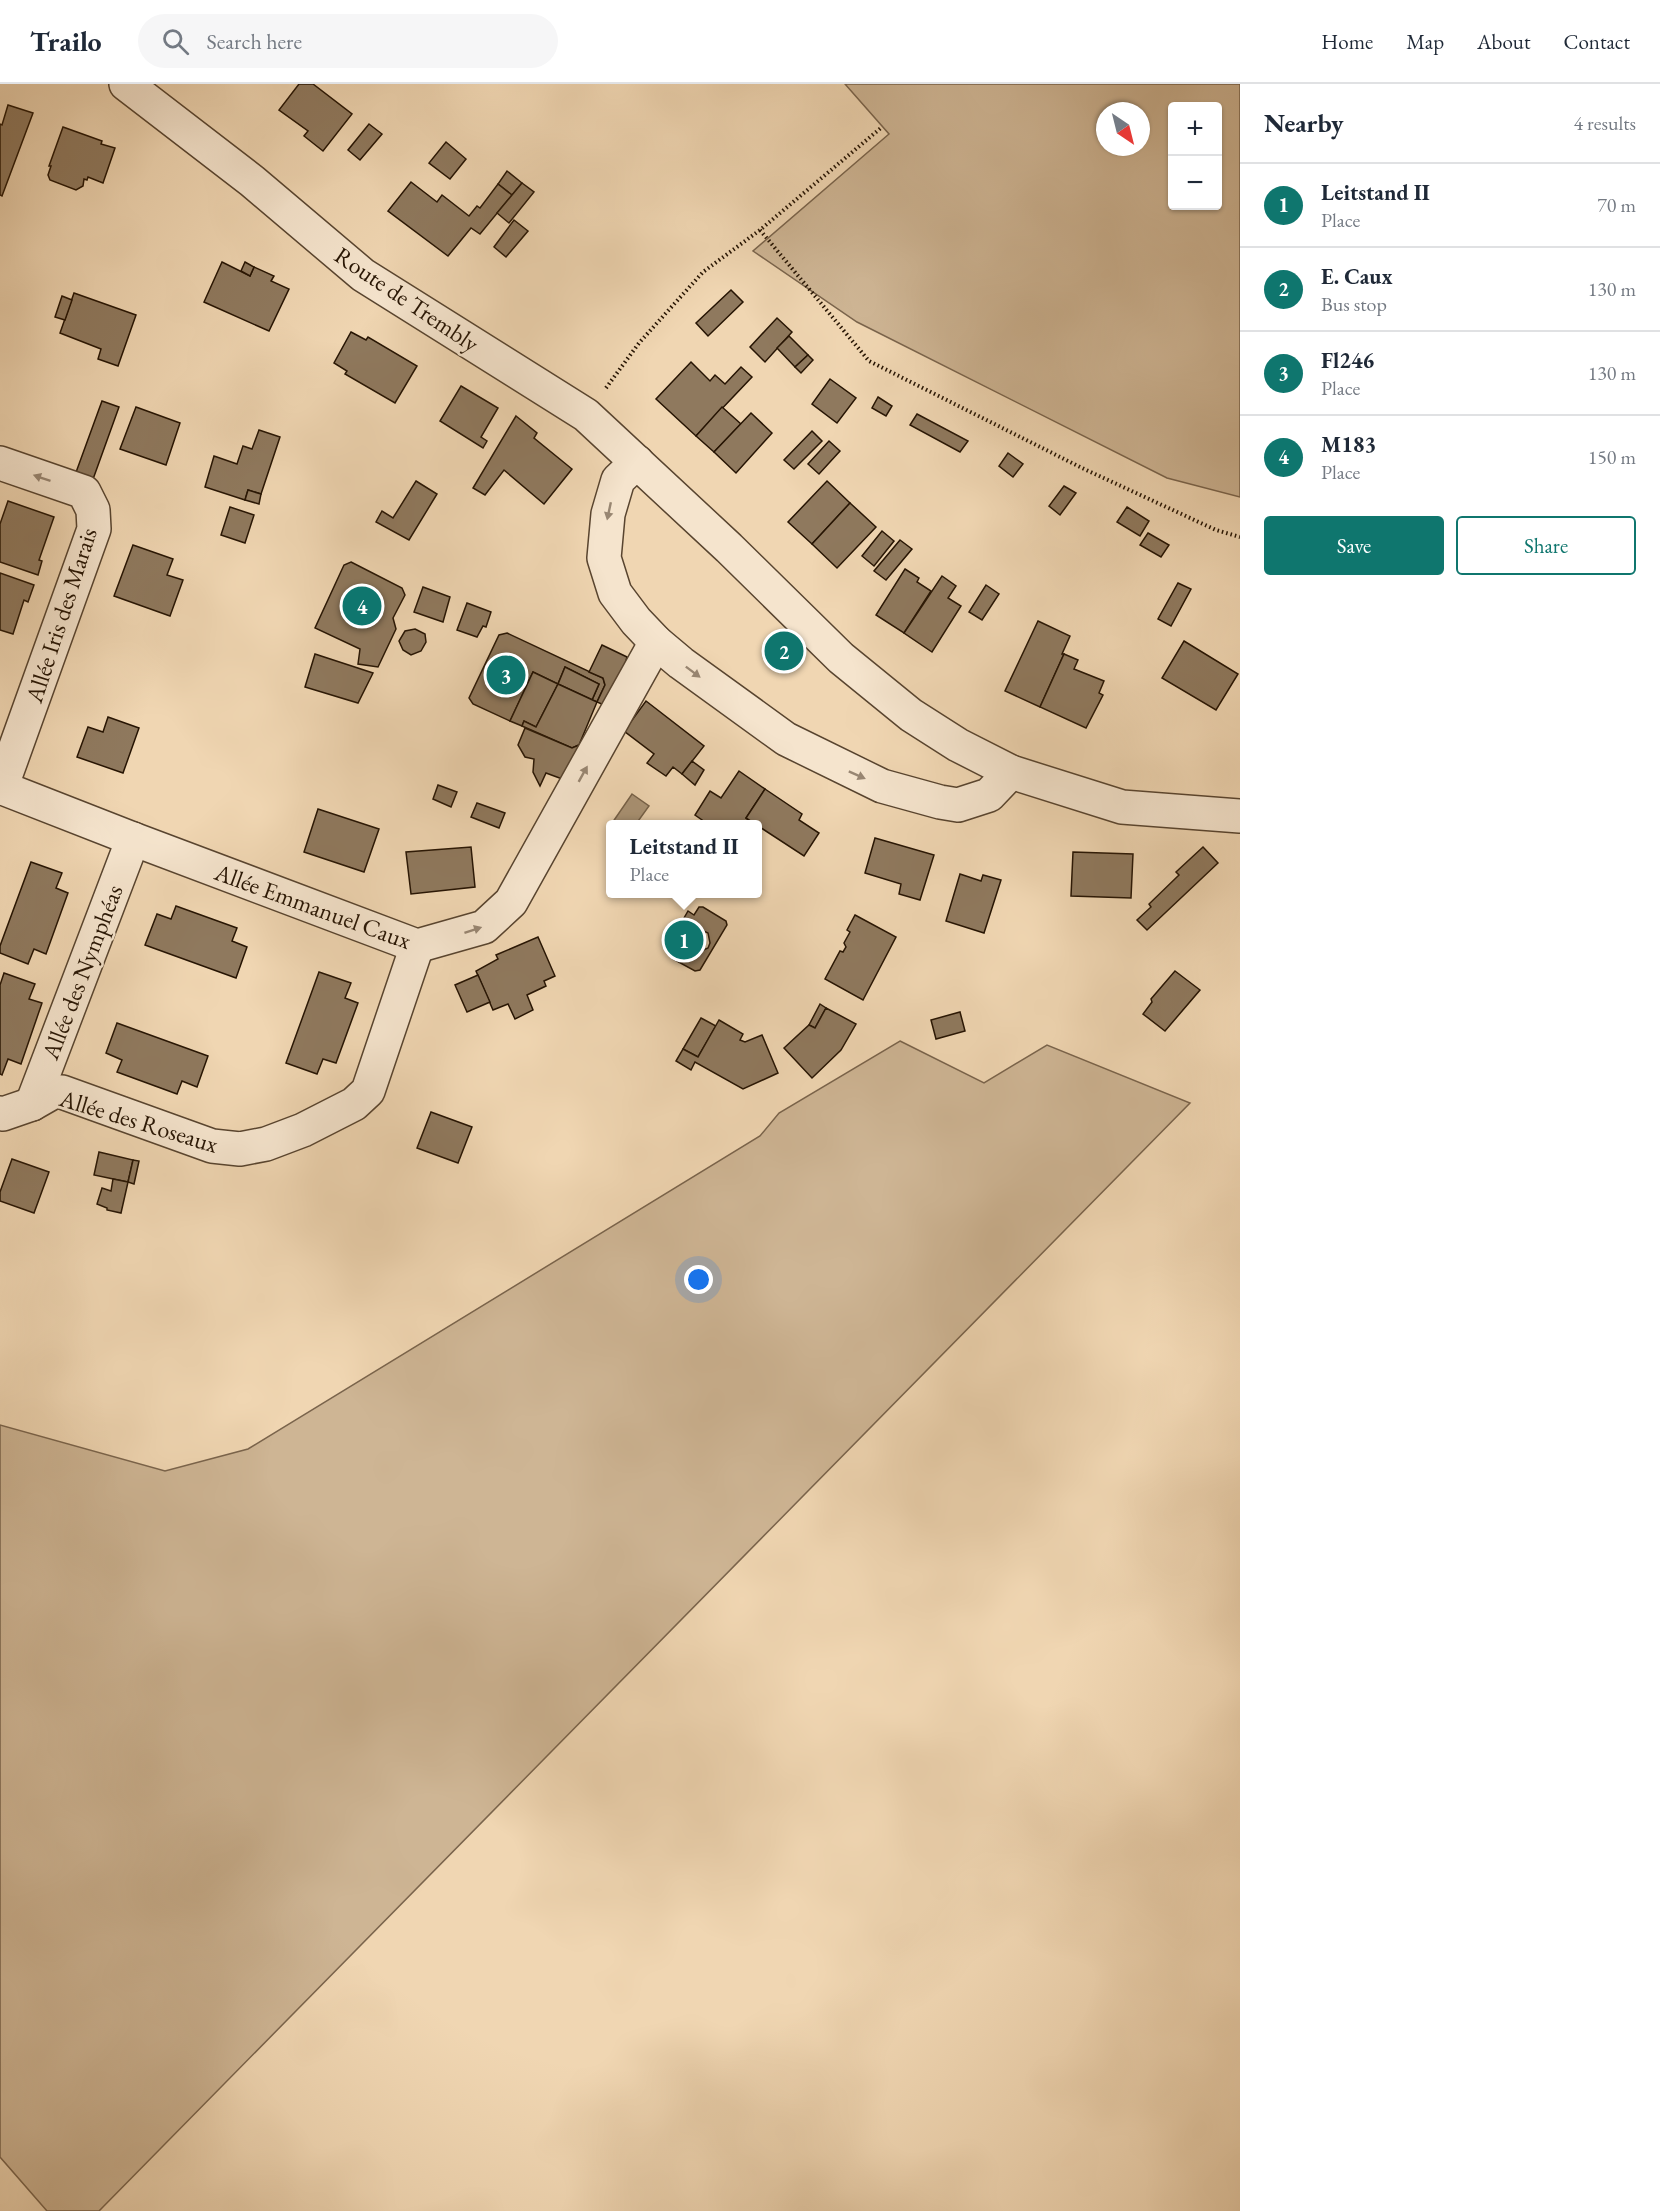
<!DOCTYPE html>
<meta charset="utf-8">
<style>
:root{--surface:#fff;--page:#f6f6f7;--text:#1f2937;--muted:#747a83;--line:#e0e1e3;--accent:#0f766e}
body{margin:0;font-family:"EB Garamond",serif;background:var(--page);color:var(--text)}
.controls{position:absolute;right:18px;top:18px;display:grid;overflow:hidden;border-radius:6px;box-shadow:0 2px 4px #0004}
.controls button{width:54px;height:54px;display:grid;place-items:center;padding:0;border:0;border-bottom:2px solid var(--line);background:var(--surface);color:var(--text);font:30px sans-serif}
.compass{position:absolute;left:1096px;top:18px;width:54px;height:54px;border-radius:50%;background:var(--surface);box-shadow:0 2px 4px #0004;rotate:145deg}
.you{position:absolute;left:699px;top:1196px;width:21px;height:21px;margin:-15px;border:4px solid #fff;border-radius:50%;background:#1a73e8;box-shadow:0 0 0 9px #1a73e833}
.badge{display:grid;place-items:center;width:39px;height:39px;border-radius:50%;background:var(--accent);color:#fff;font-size:20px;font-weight:700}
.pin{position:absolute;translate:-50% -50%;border:3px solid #fff;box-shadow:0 2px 6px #0006}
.popup{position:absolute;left:606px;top:736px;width:156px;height:78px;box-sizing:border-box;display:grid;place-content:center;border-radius:6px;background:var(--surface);filter:drop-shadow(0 2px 4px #0005);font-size:20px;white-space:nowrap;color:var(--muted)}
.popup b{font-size:22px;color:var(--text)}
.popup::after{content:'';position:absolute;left:50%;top:100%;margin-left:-12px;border:12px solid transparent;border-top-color:var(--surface)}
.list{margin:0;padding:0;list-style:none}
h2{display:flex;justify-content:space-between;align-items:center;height:78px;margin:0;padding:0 24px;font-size:26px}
h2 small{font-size:20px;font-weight:400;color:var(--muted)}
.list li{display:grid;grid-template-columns:39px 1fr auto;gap:18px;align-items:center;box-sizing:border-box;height:84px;padding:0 24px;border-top:2px solid var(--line)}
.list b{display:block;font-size:22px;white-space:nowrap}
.list p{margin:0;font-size:20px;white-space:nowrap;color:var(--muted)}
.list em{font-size:20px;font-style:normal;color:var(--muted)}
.actions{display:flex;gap:12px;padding:18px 24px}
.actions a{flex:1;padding:14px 0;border:2px solid var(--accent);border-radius:6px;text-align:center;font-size:21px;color:var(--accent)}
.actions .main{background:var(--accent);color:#fff}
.icon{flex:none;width:33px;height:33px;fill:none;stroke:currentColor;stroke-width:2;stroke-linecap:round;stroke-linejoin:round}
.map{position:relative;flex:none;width:1240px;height:2127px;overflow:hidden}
header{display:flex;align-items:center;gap:36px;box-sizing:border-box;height:84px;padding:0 30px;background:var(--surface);border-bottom:2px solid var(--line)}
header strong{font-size:28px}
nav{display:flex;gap:33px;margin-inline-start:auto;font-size:21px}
.search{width:420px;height:54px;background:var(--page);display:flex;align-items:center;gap:15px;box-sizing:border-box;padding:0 21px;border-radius:33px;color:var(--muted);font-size:22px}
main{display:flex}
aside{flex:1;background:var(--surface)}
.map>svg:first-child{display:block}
.green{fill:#ceb594;stroke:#7a644c;stroke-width:1.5;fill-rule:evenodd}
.water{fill:#ab9476;stroke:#766148;stroke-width:1.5}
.building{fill:#8f795e;stroke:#261403;stroke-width:1.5;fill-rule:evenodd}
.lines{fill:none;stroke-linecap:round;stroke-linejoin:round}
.minor-casing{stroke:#58442f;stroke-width:36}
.path{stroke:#261403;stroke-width:4;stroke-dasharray:1.5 3;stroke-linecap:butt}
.minor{stroke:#f5e4cd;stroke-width:33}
.oneway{fill:#988672}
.labels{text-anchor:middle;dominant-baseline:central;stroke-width:5;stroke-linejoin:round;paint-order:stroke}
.street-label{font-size:24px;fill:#261403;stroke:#f5e4cd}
</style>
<header>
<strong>Trailo</strong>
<div class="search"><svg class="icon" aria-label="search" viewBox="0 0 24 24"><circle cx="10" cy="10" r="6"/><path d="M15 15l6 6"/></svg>Search here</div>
<nav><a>Home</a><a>Map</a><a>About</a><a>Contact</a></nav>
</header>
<main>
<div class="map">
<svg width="1240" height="2127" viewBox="0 0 1240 2127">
<rect width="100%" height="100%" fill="#f0d6b2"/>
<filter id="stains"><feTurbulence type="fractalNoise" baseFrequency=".00333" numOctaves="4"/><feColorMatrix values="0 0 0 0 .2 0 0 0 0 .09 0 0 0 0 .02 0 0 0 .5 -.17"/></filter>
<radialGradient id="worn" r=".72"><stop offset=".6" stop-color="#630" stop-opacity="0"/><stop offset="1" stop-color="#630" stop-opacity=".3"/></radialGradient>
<g class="green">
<path d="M845,0H1240V413L1167,394L857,238L753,167L889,50ZM1172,22H1218V122H1172ZM1105,27H1141V63H1105Z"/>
<path d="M900,957L984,999L1047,961L1190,1019L99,2127H47L0,2073V1341L165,1387L248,1365L760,1052L779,1029Z"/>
</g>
<path class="water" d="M632,710L649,722L636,740H610V747L608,745Z"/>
<g class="building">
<path d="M299,0H313L352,30L323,67L304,52L308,47L279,26Z"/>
<path d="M8,21L33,29L2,112L0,111V40L2,41Z"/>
<path d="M369,40L382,50L360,76L348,66Z"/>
<path d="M63,43L102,57L101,60L115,64L103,99L88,93L87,96L84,95L83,102L76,106L50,96L48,91L51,82H49Z"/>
<path d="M446,58L466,75L450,95L429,79Z"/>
<path d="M507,87L522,99L512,111L498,100Z"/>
<path d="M411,98L437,118L442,111L469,132L477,122L480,124L498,100L512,111L480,150L471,144L448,172L388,127Z"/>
<path d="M522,99L534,108L509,139L497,129Z"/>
<path d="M514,136L528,147L506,173L494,163Z"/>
<path d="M222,178L250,192L254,183L274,192L271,197L289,205L269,247L204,218Z"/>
<path d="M245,178L254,183L250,192L241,187Z"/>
<path d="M731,206L743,218L708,252L696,239Z"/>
<path d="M74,209L136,231L118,282L98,275L101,265L60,249Z"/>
<path d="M62,212L72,216L65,236L55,233Z"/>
<path d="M777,234L792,248L765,278L750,263Z"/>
<path d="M351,248L366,256L368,253L417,282L395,319L345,290L347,287L334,279Z"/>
<path d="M789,252L808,271L795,283L777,264Z"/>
<path d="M808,271L813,276L801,289L795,283Z"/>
<path d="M691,278L710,297L715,291L725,300L741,283L752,293L696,352L656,315Z"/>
<path d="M830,295L856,314L837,339L812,320Z"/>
<path d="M461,302L498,324L481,353L487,357L483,364L440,337Z"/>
<path d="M878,313L892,322L886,332L872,324Z"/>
<path d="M102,317L119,323L92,398L75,391Z"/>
<path d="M136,323L180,339L166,381L120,365Z"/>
<path d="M722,323L741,340L714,368L696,352Z"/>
<path d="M751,329L772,349L736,389L714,368Z"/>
<path d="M917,330L968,357L960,368L910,341Z"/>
<path d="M516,332L537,349L534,354L572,385L544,420L504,386L485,411L473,404Z"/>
<path d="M259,346L280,353L261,410L248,406L245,416L205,403L214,372L237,380L243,362L252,365Z"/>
<path d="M812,347L822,357L794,385L784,376Z"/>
<path d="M829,357L840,367L819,390L808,380Z"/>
<path d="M1008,369L1023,380L1013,393L999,382Z"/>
<path d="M416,397L437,410L409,456L376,438L382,427L393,434Z"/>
<path d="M827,397L850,419L812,460L788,438Z"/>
<path d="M1064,402L1076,409L1060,431L1049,422Z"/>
<path d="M248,406L261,410L259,420L245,416Z"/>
<path d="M8,417L54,433L39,476L42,477L38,491L0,478V440Z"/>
<path d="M850,419L876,443L837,484L812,460Z"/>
<path d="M230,423L254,431L245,459L221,451Z"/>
<path d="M1127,423L1149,437L1140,452L1117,438Z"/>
<path d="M882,447L894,457L874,482L862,472Z"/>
<path d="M1148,449L1169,461L1161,473L1140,461Z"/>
<path d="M900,456L912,465L886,496L874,487Z"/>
<path d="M133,461L173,475L167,491L183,496L170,532L114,512Z"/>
<path d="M351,478L402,504L405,511L393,534L396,545L378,583L358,580L360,565L315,544L344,481Z"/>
<path d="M905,485L919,494L917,498L931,507L904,549L876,531Z"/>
<path d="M0,489L34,501L28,518L24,516L13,550L0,546Z"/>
<path d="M942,492L956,502L948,514L961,522L932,568L904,549Z"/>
<path d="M1178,499L1191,505L1171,542L1158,535Z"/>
<path d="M986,501L999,510L982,536L969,528Z"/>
<path d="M423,503L450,513L443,538L414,528Z"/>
<path d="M467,519L491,528L486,543L483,542L477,553L457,546Z"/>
<path d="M1038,537L1070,552L1062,570H1064L1040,623L1005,607Z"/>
<path d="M415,545L425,550L426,558L421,567L411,571L403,566L399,557L405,547Z"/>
<path d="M507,549L603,594L605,601L597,618L592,616L599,600L565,583L558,600L533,588L510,637L473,620L469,614L499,551Z"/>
<path d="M1184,557L1238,590L1216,626L1162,594Z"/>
<path d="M602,561L627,573L622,592L606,622L597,618L605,601L603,594L589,588Z"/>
<path d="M315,570L373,589L358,619L305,603Z"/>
<path d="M1064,570L1078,576L1074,585L1104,597L1099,609L1103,611L1086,644L1040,623Z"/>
<path d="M565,583L599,600L592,616L558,600Z"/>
<path d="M533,588L558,600L536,643L524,637L522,642L510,637Z"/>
<path d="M558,600L597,618L579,661L572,664L522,642L524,637L536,643Z"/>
<path d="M646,617L704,662L682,690L673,683L666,692L647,679L654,670L624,647Z"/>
<path d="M108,633L139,644L123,689L77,673L88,643L103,648Z"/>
<path d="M525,644L572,664L579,661L565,696L546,689L540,702L533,688L534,675L525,673L518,661Z"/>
<path d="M692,677L704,686L695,701L682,690Z"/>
<path d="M739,687L765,705L746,734L748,735L744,740H703L705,738L695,731L710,707L721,714Z"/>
<path d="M438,701L457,708L451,723L433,715Z"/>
<path d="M765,705L802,730L799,736L819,749L804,772L746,734Z"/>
<path d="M477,719L505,729L499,744L471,733Z"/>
<path d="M318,725L379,745L364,788L304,768Z"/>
<path d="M875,754L934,771L920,816L899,810L901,800L865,789Z"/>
<path d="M471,763L475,803L411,810L406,768Z"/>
<path d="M1203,763L1218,779L1147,846L1137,836L1151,823L1149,820L1179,791L1176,788Z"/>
<path d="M1073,768L1133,770L1131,814L1071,812Z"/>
<path d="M31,778L62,789L56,804L68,809L46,870L34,865L28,880L0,869V862Z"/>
<path d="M960,790L981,797L983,791L1001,796L984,849L946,837Z"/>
<path d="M176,822L237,844L232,857L247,863L236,894L145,861L157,830L171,835Z"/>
<path d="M699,823H703L726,837L727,841L700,886L695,887L673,875L671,871L690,838L684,834L688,827L694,831ZM699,845L708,849L710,859L708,864L699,868L694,867L690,864L688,854L690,849Z"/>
<path d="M855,831L896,853L863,916L825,895L840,867L843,868L846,863L844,859L850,848L847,846Z"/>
<path d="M538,853L555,892L544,897L546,902L527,911L533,926L515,935L508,920L493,926L476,887L498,875L496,871Z"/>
<path d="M1175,887L1200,906L1165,947L1143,930L1152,918L1151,915Z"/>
<path d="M319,888L351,899L345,914L358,919L336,979L323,975L317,990L286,979Z"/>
<path d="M4,889L35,900L29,915L42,919L21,980L8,975L2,991L0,990V901Z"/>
<path d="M478,891L490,918L467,928L455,901Z"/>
<path d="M820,920L826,924L815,944L809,941Z"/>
<path d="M826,924L856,940L841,966L812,994L784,964L809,941L815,944Z"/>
<path d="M960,928L965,947L936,955L931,936Z"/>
<path d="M701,934L716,942L698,973L683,965Z"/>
<path d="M719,936L743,950L740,956L745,958L762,951L778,989L743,1005L695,978L691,986L676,977L683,965L698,973Z"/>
<path d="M117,939L208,972L197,1003L182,997L177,1010L117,988L122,976L106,969Z"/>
<path d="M431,1028L472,1043L458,1079L417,1064Z"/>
<path d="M99,1068L133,1076L128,1098L94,1091Z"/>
<path d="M12,1075L49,1088L34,1129L0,1117V1108Z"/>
<path d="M133,1076L139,1077L134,1100L128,1098Z"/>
<path d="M113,1095L128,1098L121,1129L107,1126V1124L97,1120L102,1104L111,1107Z"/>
</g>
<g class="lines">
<g class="minor-casing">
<g id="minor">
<path d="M126,0L252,97L363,191L586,331L729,464L841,574L911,631L958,661L1011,688L1122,723L1240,732"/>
<path d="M637,378L618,396L608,430L604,474L615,509L636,537L656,558L681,579L786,655L882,702L940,718L958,721L989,711L1011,688"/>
<path d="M0,379L84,408L93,426L94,445L1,704"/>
<path d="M0,703L133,755L417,862L484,843L511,818L656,558"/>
<path d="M32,1020L133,755"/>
<path d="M0,1029L3,1030L32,1020L53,1008H62L212,1062L240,1065L266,1060L303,1046L354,1020L368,1007L417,862"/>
</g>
</g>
<g class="path">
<path d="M760,146L869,277L1082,384L1216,446L1240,453"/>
<path d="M606,304L639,259L703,188L760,146L882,43"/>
</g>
<use href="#minor" class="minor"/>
</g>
<defs><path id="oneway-solid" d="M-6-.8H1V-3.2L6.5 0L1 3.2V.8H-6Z" transform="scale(1.5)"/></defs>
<g class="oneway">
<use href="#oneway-solid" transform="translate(42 394) rotate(-161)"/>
<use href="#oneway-solid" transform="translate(609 427) rotate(102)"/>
<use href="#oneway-solid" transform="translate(693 588) rotate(37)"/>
<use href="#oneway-solid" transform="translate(583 690) rotate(-61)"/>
<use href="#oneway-solid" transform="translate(857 691) rotate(24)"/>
<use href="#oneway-solid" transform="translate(473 846) rotate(-18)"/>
</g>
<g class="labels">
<g class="street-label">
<text transform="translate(407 215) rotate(34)">Route de Trembly</text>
<text transform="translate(61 531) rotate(-72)">Allée Iris des Marais</text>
<text transform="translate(313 822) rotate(20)">Allée Emmanuel Caux</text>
<text transform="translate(82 888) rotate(-69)">Allée des Nymphéas</text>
<text transform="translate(139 1037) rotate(17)">Allée des Roseaux</text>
</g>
</g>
<rect width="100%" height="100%" filter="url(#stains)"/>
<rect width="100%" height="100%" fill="url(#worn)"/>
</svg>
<div class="controls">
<button>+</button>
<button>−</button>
</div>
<svg class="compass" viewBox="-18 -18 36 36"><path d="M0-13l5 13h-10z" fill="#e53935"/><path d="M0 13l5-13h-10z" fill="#747a83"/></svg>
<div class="you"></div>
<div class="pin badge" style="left:684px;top:856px">1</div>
<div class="popup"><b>Leitstand II</b>Place</div>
<div class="pin badge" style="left:784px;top:567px">2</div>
<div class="pin badge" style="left:506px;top:591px">3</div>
<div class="pin badge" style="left:362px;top:522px">4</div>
</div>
<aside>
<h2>Nearby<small>4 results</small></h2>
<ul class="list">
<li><span class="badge">1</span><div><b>Leitstand II</b><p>Place</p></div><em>70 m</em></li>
<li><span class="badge">2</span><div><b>E. Caux</b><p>Bus stop</p></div><em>130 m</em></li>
<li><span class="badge">3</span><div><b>Fl246</b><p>Place</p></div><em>130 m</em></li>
<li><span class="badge">4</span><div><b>M183</b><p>Place</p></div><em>150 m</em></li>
</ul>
<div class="actions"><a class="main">Save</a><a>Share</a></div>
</aside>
</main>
